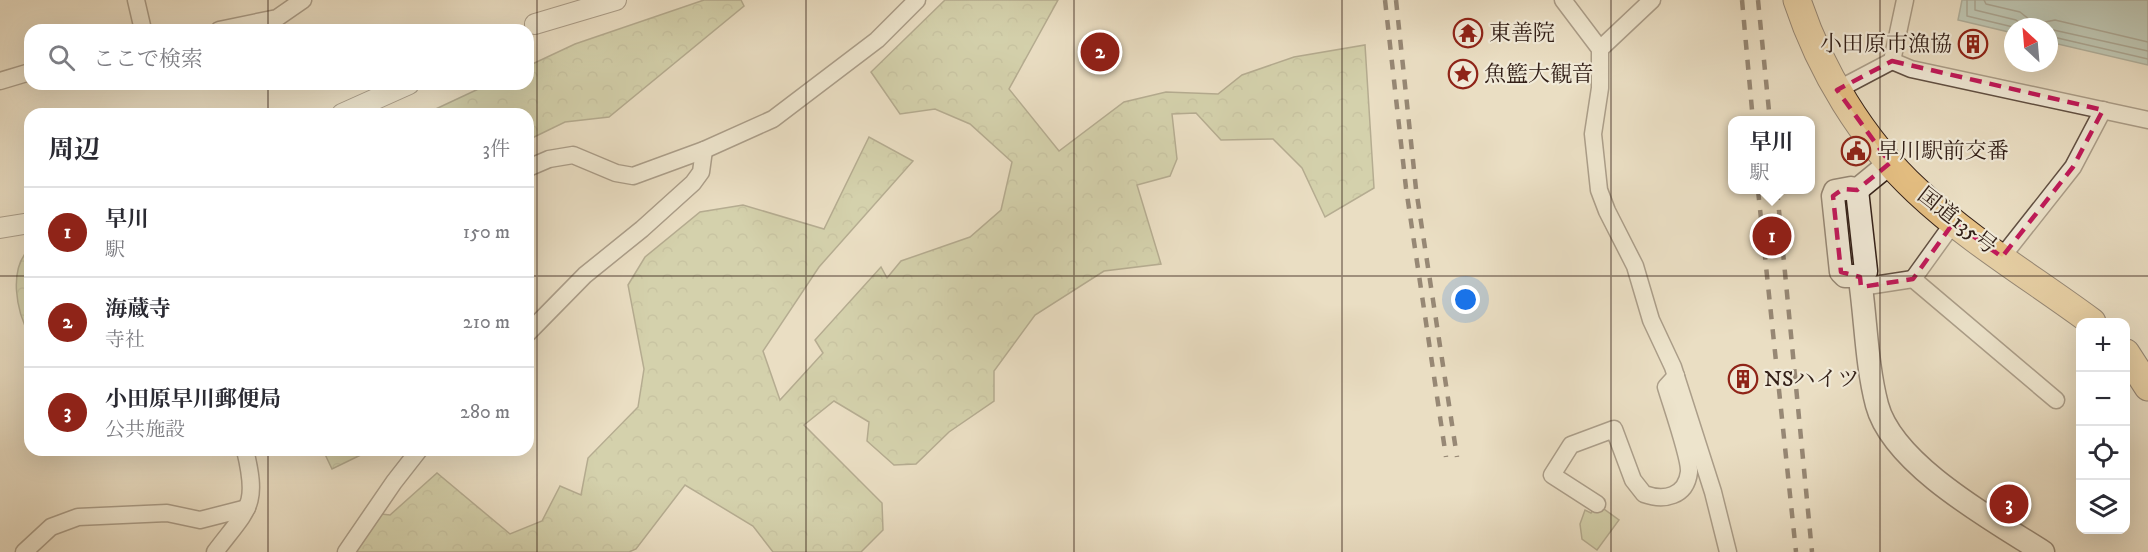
<!DOCTYPE html>
<html lang="ja">
<meta charset="utf-8">
<style>
:root{--surface:#fff;--page:#f7f7f7;--text:#2b2b33;--muted:#7c7c81;--line:#e1e1e2;--accent:#8f2418}
body{margin:0;font-family:"IM FELL DW Pica","Noto Serif JP",serif;background:var(--page);color:var(--text)}
.controls{position:absolute;right:18px;bottom:18px;display:grid;overflow:hidden;border-radius:12px;box-shadow:0 6px 24px #0002}
.controls button{width:54px;height:54px;display:grid;place-items:center;padding:0;border:0;border-bottom:2px solid var(--line);background:var(--surface);color:var(--text);font:30px sans-serif}
.compass{position:absolute;left:2004px;top:18px;width:54px;height:54px;border-radius:50%;background:var(--surface);box-shadow:0 6px 24px #0002;rotate:334deg}
.you{position:absolute;left:1466px;top:300px;width:21px;height:21px;margin:-15px;border:4px solid #fff;border-radius:50%;background:#1a73e8;box-shadow:0 0 0 9px #1a73e833}
.badge{display:grid;place-items:center;width:39px;height:39px;border-radius:50%;background:var(--accent);color:#fff;font-size:20px;font-weight:700}
.pin{position:absolute;translate:-50% -50%;border:3px solid #fff;box-shadow:0 2px 6px #0006}
.popup{position:absolute;left:1728px;top:116px;width:87px;height:78px;box-sizing:border-box;display:grid;place-content:center;border-radius:12px;background:var(--surface);filter:drop-shadow(0 2px 4px #0005);font-size:20px;white-space:nowrap;color:var(--muted)}
.popup b{font-size:22px;color:var(--text)}
.popup::after{content:'';position:absolute;left:50%;top:100%;margin-left:-12px;border:12px solid transparent;border-top-color:var(--surface)}
.list{margin:0;padding:0;list-style:none}
h2{display:flex;justify-content:space-between;align-items:center;height:78px;margin:0;padding:0 24px;font-size:26px}
h2 small{font-size:20px;font-weight:400;color:var(--muted)}
.list li{display:grid;grid-template-columns:39px 1fr auto;gap:18px;align-items:center;box-sizing:border-box;height:90px;padding:0 24px;border-top:2px solid var(--line)}
.list b{display:block;font-size:22px;white-space:nowrap}
.list p{margin:0;font-size:20px;white-space:nowrap;color:var(--muted)}
.list em{font-size:20px;font-style:normal;color:var(--muted)}
.icon{flex:none;width:33px;height:33px;fill:none;stroke:currentColor;stroke-width:2;stroke-linecap:round;stroke-linejoin:round}
.map{position:relative;flex:none;width:2148px;height:552px;overflow:hidden}
.search{position:absolute;background:var(--surface);box-shadow:0 6px 24px #0002;left:24px;top:24px;width:510px;height:66px;display:flex;align-items:center;gap:15px;box-sizing:border-box;padding:0 21px;border-radius:18px;color:var(--muted);font-size:22px}
.panel{position:absolute;background:var(--surface);box-shadow:0 6px 24px #0002;left:24px;top:108px;width:510px;height:348px;border-radius:18px}
.map>svg:first-child{display:block}
.forest{fill:url(#forest-crowns);stroke:#777054;stroke-width:1.5}
.green{fill:#bbc090;stroke:#777054;stroke-width:1.5}
.water{fill:#98bcb5;stroke:#707e76;stroke-width:1.5}
.lines{fill:none;stroke-linecap:round;stroke-linejoin:round}
.shore{stroke:#666e66;stroke-width:1.5}
.minor-casing{stroke:#615043;stroke-width:19}
.tertiary-casing{stroke:#615043;stroke-width:22}
.secondary-casing{stroke:#332018;stroke-width:25}
.trunk-casing{stroke:#332018;stroke-width:29}
.minor{stroke:#f1ead8;stroke-width:16}
.tertiary{stroke:#f1ead8;stroke-width:20}
.secondary{stroke:#f1ead8;stroke-width:22}
.trunk{stroke:#e5bf82;stroke-width:27}
.rail{stroke:#332018;stroke-width:4.5;stroke-dasharray:10 10;stroke-linecap:butt}
.marked{fill:none;stroke:#c2185b;stroke-width:4.5;stroke-dasharray:12 8;stroke-linejoin:round}
.grid{fill:none;stroke:#332018;stroke-width:1.5;stroke-opacity:0.55}
.labels{text-anchor:middle;dominant-baseline:central;stroke-width:4.5;stroke-linejoin:round;paint-order:stroke}
.poi-label{font-size:22px;fill:#332018;stroke:#f1ead8;text-anchor:start}
.street-label{font-size:22px;fill:#332018;stroke:#f1ead8}
</style>
<div class="map">
<svg width="2148" height="552" viewBox="0 0 2148 552">
<defs>
<pattern id="forest-crowns" width="20" height="18" patternUnits="userSpaceOnUse" patternTransform="scale(1.5)"><rect width="20" height="18" fill="#bbc090"/><path d="M2 6a3 3 0 1 1 6 0M12 15a3 3 0 1 1 6 0" fill="none" stroke="#a1a57b"/></pattern>
</defs>
<rect width="100%" height="100%" fill="#eadec3"/>
<filter id="stains"><feTurbulence type="fractalNoise" baseFrequency=".00333" numOctaves="4"/><feColorMatrix values="0 0 0 0 .2 0 0 0 0 .09 0 0 0 0 .02 0 0 0 .5 -.17"/></filter>
<radialGradient id="worn" r=".72"><stop offset=".6" stop-color="#630" stop-opacity="0"/><stop offset="1" stop-color="#630" stop-opacity=".3"/></radialGradient>
<g class="forest">
<path d="M704,0H741L744,6L609,117L565,122L528,140V114H425L489,84H528V66L575,44Z"/>
<path d="M945,0H1058L1009,89L1059,151L1124,102L1166,92L1218,94L1242,75L1294,57L1365,45L1374,188L1325,217L1302,168L1273,139L1221,140L1196,113L1172,114L1177,159L1170,176L1137,185L1161,264L1104,271L1035,315L994,371V401L949,432L916,464L894,465L867,441L869,422L834,401L804,425L882,503L883,530L861,552H773L753,526L685,485L636,549L629,552H343L372,513L390,515L437,473L510,534L542,521L560,486L581,495L588,458L638,407L644,369L628,285L645,257L700,212L743,205L824,229L869,137L913,161L819,267L763,351L780,400L823,353L815,340L881,267L887,278L901,261L970,237L1001,210L1012,162L970,124L935,109L900,114L871,72Z"/>
<path d="M30,248V336C16,311 8,269 30,248Z"/>
<path d="M323,450H371L332,469Z"/>
</g>
<path class="green" d="M1597,504L1619,520L1597,550L1582,539L1580,524L1585,510L1591,513Z"/>
<path class="water" d="M1962,0H2148V65L2049,42V27H2013V33L1958,20Z"/>
<g class="lines">
<g class="shore">
<path d="M1967,0V16L2013,27"/>
<path d="M1975,0V10L2016,20L2025,27"/>
<path d="M1984,0L1986,4L2020,12L2035,24L2055,20L2148,42"/>
<path d="M2049,29L2148,51"/>
<path d="M2049,36L2148,59"/>
</g>
<g class="minor-casing">
<g id="minor">
<path d="M136,0L143,30"/>
<path d="M1563,0L1600,49V88L1593,134L1599,190L1607,211L1635,266L1651,320L1673,367L1713,492L1728,552"/>
<path d="M219,30L277,18L303,0"/>
<path d="M1600,49L1652,0"/>
<path d="M1892,61L1911,69L2148,120"/>
<path d="M0,81L30,72"/>
<path d="M1837,90L1892,61L1905,0"/>
<path d="M528,168L549,159L573,155L616,173L633,176L704,150L773,119L877,40L917,0"/>
<path d="M1954,222L1913,279L2056,400"/>
<path d="M2002,257L2073,167L2103,110"/>
<path d="M1861,287L1913,279"/>
<path d="M528,333L585,275L642,229L693,183L701,172L704,150"/>
<path d="M1597,504L1552,475L1571,445L1614,429L1633,480L1644,494C1664,501 1686,497 1689,472C1690,458 1671,404 1666,387L1676,376"/>
<path d="M24,552L51,527L78,517L167,513L200,520L247,508"/>
<path d="M215,552C248,508 259,507 245,450"/>
<path d="M346,552L394,482L419,450"/>
</g>
</g>
<g class="tertiary-casing">
<g id="tertiary">
<path d="M535,24L616,0"/>
<path d="M342,114L409,84"/>
<path d="M0,228L30,223"/>
</g>
</g>
<g class="secondary-casing">
<g id="secondary">
<path d="M1857,190L1866,271L1860,276L1861,287C1866,325 1867,367 1877,405C1893,465 1993,520 2043,552"/>
<path d="M1860,276H1845L1841,272L1833,196L1835,191L1851,188L1857,190L1890,163"/>
</g>
</g>
<g class="trunk-casing">
<g id="trunk">
<path d="M1797,0C1820,70 1862,140 1917,191C1970,241 2034,279 2092,322"/>
<path d="M2126,353L2148,387"/>
</g>
</g>
<use href="#minor" class="minor"/>
<use href="#tertiary" class="tertiary"/>
<use href="#secondary" class="secondary"/>
<use href="#trunk" class="trunk"/>
<g class="rail">
<path d="M1385,0L1406,188L1446,457"/>
<path d="M1396,0L1416,189L1457,457"/>
<path d="M1742,0L1753,121"/>
<path d="M1758,0L1770,121"/>
<path d="M1758,190L1796,552"/>
<path d="M1777,190L1812,552"/>
</g>
</g>
<path d="M0 0H2148V552H0ZM1892,61L2103,110L2073,167L2002,257L1954,222L1913,279L1861,287L1860,277L1841,272L1833,196L1843,189L1857,190L1890,163L1837,90Z" fill="#eadec3" fill-opacity=".55" fill-rule="evenodd"/>
<path class="marked" d="M1892,61L2103,110L2073,167L2002,257L1954,222L1913,279L1861,287L1860,277L1841,272L1833,196L1843,189L1857,190L1890,163L1837,90Z"/>
<path class="grid" d="M268,0V30M537,0V552M806,0V552M1074,0V552M1342,0V552M1611,0V552M1880,0V552M268,84V114M0,276H30M528,276H2148M268,450V552"/>
<defs>
<g id="temple-ring" transform="scale(1.5)"><circle r="9.5" fill="#f1ead8" stroke="#8f2418" stroke-width="1.5"/><path d="M0-6L5-2H3V0L6.5 2.5H4V6H1.5V3h-3V6H-4V2.5H-6.5L-3 0V-2H-5Z" fill="#8f2418"/></g>
<g id="building-ring" transform="scale(1.5)"><circle r="9.5" fill="#f1ead8" stroke="#8f2418" stroke-width="1.5"/><path d="M-4-6H4V6H1V3H-1V6H-4ZM-2.5-4.3h1.7v1.8h-1.7ZM.8-4.3h1.7v1.8H.8ZM-2.5-1h1.7V.8h-1.7ZM.8-1h1.7V.8H.8Z" fill="#8f2418"/></g>
<g id="sight-ring" transform="scale(1.5)"><circle r="9.5" fill="#f1ead8" stroke="#8f2418" stroke-width="1.5"/><path d="M0-6L1.8-2.2L6-1.7L2.9 1.2L3.7 5.4L0 3.3L-3.7 5.4L-2.9 1.2L-6-1.7L-1.8-2.2Z" fill="#8f2418"/></g>
<g id="civic-ring" transform="scale(1.5)"><circle r="9.5" fill="#f1ead8" stroke="#8f2418" stroke-width="1.5"/><path d="M-.6-6.5H3V-4.5H.6V-3L4-1V1h2V6H-6V1h2V-1L-.6-3ZM-1.2 2.5V6h2.4V2.5Z" fill="#8f2418"/></g>
</defs>
<g fill-rule="evenodd">
<use href="#temple-ring" x="1468" y="33"/>
<use href="#building-ring" x="1973" y="44"/>
<use href="#sight-ring" x="1463" y="74"/>
<use href="#civic-ring" x="1856" y="151"/>
<use href="#building-ring" x="1743" y="379"/>
</g>
<g class="labels">
<g class="poi-label">
<text x="1489" y="33">東善院</text>
<text x="1952" y="44" text-anchor="end">小田原市漁協</text>
<text x="1484" y="74">魚籃大観音</text>
<text x="1877" y="151">早川駅前交番</text>
<text x="1764" y="379">NSハイツ</text>
</g>
<g class="street-label">
<text transform="translate(1957 221) rotate(38)">国道135号</text>
</g>
</g>
<rect width="100%" height="100%" filter="url(#stains)"/>
<rect width="100%" height="100%" fill="url(#worn)"/>
</svg>
<div class="controls">
<button>+</button>
<button>−</button>
<button><svg class="icon" aria-label="locate" viewBox="0 0 24 24"><circle cx="12" cy="12" r="6"/><path d="M12 2v4M12 18v4M2 12h4M18 12h4"/></svg></button>
<button><svg class="icon" aria-label="layers" viewBox="0 0 24 24"><path d="M12 4l9 5-9 5-9-5zM3 14l9 5 9-5"/></svg></button>
</div>
<svg class="compass" viewBox="-18 -18 36 36"><path d="M0-13l5 13h-10z" fill="#e53935"/><path d="M0 13l5-13h-10z" fill="#7c7c81"/></svg>
<div class="you"></div>
<div class="pin badge" style="left:1772px;top:236px">1</div>
<div class="popup"><b>早川</b>駅</div>
<div class="pin badge" style="left:1100px;top:52px">2</div>
<div class="pin badge" style="left:2009px;top:504px">3</div>
<div class="search"><svg class="icon" aria-label="search" viewBox="0 0 24 24"><circle cx="10" cy="10" r="6"/><path d="M15 15l6 6"/></svg>ここで検索</div>
<section class="panel">
<h2>周辺<small>3件</small></h2>
<ul class="list">
<li><span class="badge">1</span><div><b>早川</b><p>駅</p></div><em>150 m</em></li>
<li><span class="badge">2</span><div><b>海蔵寺</b><p>寺社</p></div><em>210 m</em></li>
<li><span class="badge">3</span><div><b>小田原早川郵便局</b><p>公共施設</p></div><em>280 m</em></li>
</ul>
</section>
</div>
